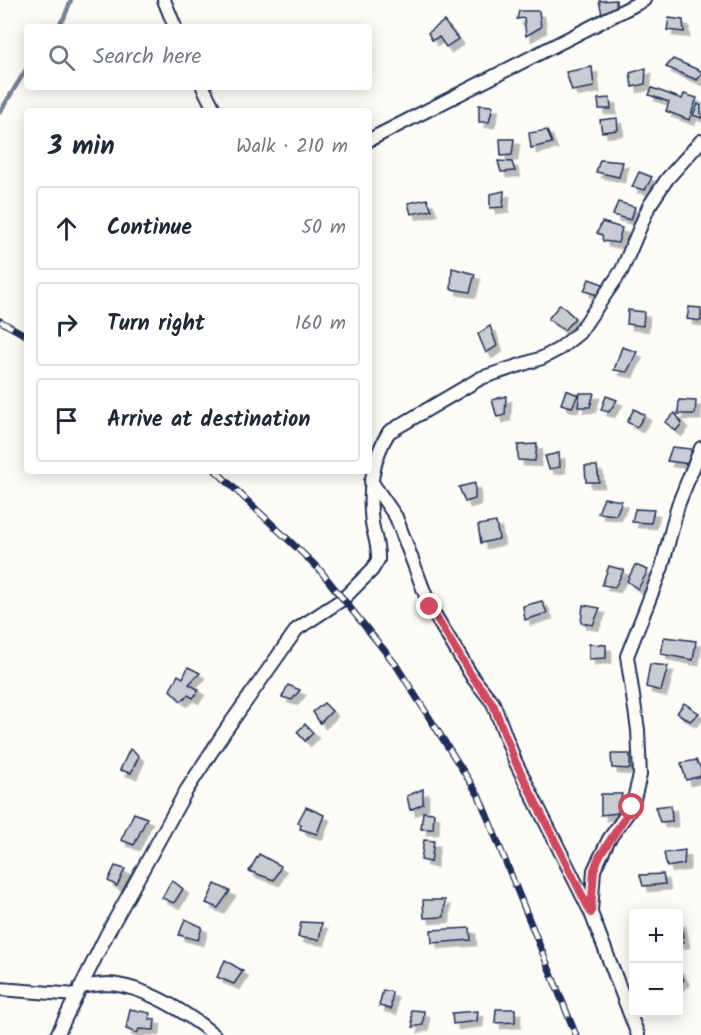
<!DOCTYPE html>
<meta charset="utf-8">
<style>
:root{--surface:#fff;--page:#f6f6f7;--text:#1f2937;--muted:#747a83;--line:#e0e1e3}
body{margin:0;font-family:Kalam,sans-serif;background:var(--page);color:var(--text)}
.controls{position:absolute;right:18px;bottom:18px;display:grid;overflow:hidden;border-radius:6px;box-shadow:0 3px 15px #0003}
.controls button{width:54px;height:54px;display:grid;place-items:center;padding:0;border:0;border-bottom:2px solid var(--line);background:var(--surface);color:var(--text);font:30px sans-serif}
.stop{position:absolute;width:18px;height:18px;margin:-14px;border:4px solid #d1495b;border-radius:50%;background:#fff}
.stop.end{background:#d1495b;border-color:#fff;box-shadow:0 2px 6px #0008}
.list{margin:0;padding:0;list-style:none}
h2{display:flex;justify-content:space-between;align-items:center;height:78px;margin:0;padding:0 24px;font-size:26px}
h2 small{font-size:20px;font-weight:400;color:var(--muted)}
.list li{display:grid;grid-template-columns:39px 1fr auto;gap:18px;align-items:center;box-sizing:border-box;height:84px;margin:0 12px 12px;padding:0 12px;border:2px solid var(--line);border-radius:6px}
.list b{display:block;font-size:22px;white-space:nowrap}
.list em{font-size:20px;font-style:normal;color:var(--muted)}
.icon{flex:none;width:33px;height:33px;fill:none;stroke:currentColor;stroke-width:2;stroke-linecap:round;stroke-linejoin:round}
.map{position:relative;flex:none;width:701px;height:1035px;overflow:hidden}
.search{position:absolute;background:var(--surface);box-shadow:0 3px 15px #0003;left:24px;top:24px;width:348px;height:66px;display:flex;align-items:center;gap:15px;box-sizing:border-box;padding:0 21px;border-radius:6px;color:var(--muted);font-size:22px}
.panel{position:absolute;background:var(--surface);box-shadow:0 3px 15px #0003;left:24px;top:108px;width:348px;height:366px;border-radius:6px}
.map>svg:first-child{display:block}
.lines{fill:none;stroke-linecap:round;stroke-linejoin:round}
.stream{stroke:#76819c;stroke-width:4.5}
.building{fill:#c9ccd3;stroke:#1b2f5e;stroke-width:1.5;filter:url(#shadow)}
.minor-casing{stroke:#1b2f5e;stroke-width:16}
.minor{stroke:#fdfcf7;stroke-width:12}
.rail-casing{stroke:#1b2f5e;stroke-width:7}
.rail{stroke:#fdfcf7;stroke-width:4.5;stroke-dasharray:14;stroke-linecap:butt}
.route{stroke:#d1495b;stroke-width:8}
</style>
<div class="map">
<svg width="701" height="1035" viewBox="0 0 701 1035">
<defs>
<filter id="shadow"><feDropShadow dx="5.5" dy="5.5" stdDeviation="0" flood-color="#0004"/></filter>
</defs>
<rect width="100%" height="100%" fill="#fdfcf7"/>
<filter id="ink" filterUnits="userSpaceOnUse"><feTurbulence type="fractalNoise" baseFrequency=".0167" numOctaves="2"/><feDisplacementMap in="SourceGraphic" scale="12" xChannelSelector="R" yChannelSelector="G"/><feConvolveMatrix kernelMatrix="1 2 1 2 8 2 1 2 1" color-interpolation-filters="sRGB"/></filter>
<g filter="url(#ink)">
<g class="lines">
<g class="stream">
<path d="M57,27L64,18L71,0"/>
<path d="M0,112L27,68"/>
</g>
</g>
<g class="building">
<path d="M616,0L617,13L603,18L599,1Z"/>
<path d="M519,11H539L541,27L526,36L524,18L517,19Z"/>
<path d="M669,18L683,20L684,32L667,30Z"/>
<path d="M444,21L458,39L446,47L439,37L432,40L428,33Z"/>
<path d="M673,59L701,71V75L697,80L666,67Z"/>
<path d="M592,67L594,87L572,91L566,72Z"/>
<path d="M646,68L645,84L632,87L630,73Z"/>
<path d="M652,88L682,99L684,94L697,98L689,120L666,111L669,102L649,95Z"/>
<path d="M610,98L611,109H599L598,99Z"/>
<path d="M698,104L701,106V118L693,115Z"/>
<path d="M479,105L493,106L489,122H479Z"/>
<path d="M617,118L618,130L602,132L600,120Z"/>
<path d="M547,130L552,143L531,148L529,133Z"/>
<path d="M500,139H514L512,155L501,156Z"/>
<path d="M600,160L623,162L619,177L596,172Z"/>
<path d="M498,161L512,162L515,171L501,172Z"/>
<path d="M639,172L652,177L645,190L632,187Z"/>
<path d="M504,191L503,207L490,208V194Z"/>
<path d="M427,199L432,210L411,214L408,203Z"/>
<path d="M618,202L635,207L631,220L613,215Z"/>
<path d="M602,222L622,228L618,243L603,241L602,235L597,233Z"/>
<path d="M452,268L475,274L470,292L451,289Z"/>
<path d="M589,279L603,284L598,295L584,291Z"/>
<path d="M560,304L575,318L564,330L548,319Z"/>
<path d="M689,307L701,308V321L687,319Z"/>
<path d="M628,310L644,312L643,326L627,324Z"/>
<path d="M490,326L497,346L486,353L478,334Z"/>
<path d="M622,347L637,352L627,372L614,370Z"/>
<path d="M566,390L578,395L572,407L561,404Z"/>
<path d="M580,393H594L590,407H578Z"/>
<path d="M506,396L505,415L497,417L492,400Z"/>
<path d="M606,396L617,400L609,412L601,410Z"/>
<path d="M679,400L696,401L695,414H678Z"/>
<path d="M634,409L645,415L637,427L627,422Z"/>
<path d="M675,413L682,423L676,431L665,422Z"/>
<path d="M537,444L535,461L518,460V445Z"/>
<path d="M672,447L691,449V464L667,461Z"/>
<path d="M559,453L560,467L549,469L545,456Z"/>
<path d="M585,466H597L599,482H586Z"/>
<path d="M475,483V499L465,502L459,487Z"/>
<path d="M604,498L622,501L616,515L598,513Z"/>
<path d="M635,509L654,510L651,523L632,522Z"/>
<path d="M496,522L499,539L481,543L478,525Z"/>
<path d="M635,565L648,570L638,589L627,581Z"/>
<path d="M609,566L624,570L615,587L602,585Z"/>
<path d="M542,601L547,613L525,620L523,606Z"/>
<path d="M583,605L600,608L593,625L581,623Z"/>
<path d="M664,637L696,641L693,660L661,654Z"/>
<path d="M589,644L606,645V658L589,659Z"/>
<path d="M650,664L668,666L661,691L646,687Z"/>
<path d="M188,667L200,673L189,684L199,690L193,698L188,695L181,701L170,690L178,675L183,678Z"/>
<path d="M288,685L300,690L292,700L282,697Z"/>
<path d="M324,703L332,711L320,723L313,712Z"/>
<path d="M684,703L699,713L690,721L677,713Z"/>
<path d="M305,724L313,733L305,741L297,732Z"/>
<path d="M130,749L139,756L131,773L120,770Z"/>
<path d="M611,754H630V769L612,768Z"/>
<path d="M696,760L701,769V776L686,780L681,763Z"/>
<path d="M423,789V804L410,810L407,796Z"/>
<path d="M601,794H622L618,813L601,815Z"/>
<path d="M671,805L672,821L660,822L655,807Z"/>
<path d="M306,807L324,815L317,834L300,829L301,825L298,822Z"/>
<path d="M423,812L434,813L433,829H421Z"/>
<path d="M134,813L147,818L134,845L121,840Z"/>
<path d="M424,840L434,841L431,862L421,860Z"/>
<path d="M685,850L684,864L667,867L664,853Z"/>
<path d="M259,854L281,866L274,880L249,871Z"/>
<path d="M115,866L125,869L117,886L108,881Z"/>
<path d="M663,874L665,884L643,886L640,875Z"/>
<path d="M172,880L183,889L174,903L162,898Z"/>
<path d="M215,884L230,891L218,908L206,903Z"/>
<path d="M423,900H445L444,917L424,918Z"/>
<path d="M185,919L202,927L198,940L179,935Z"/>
<path d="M678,921H680L684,942L678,943Z"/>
<path d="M301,922L322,923L319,940L298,937Z"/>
<path d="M470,928L471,940L432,943L431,930Z"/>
<path d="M225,960L243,971L234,984L217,977Z"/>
<path d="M678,968L684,980L678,984Z"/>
<path d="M383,990L392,992L391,1009L379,1006Z"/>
<path d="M130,1009L150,1013L149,1019H155L154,1030L139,1029L137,1033L126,1029Z"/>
<path d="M496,1009H515V1022L495,1023Z"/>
<path d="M411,1010L424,1011L423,1025L413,1027Z"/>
<path d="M478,1011L477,1021L453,1024L452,1013Z"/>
</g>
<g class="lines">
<g class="minor-casing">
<g id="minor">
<path d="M164,0L175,27"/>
<path d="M203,87L215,111"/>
<path d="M369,140L644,0"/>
<path d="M371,481L396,517L430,607L473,678L493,703L515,761L591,913L638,1035"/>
<path d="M591,911L594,870L609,839L632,807L640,775L638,730L627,656L662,567L678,505L701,448"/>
<path d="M80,987C89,986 99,984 108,984C145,986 186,1012 214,1035"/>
<path d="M0,989L76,995"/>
<path d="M57,1035L107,934L186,791L225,731L297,629L343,599L372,570L378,560C379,547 374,535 372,523C368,492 372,458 389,432L481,378L542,358L559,349L579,333L622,270L649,206L667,179L701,141"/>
</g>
</g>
<use href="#minor" class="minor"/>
<g class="rail-casing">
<g id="rail">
<path d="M0,321L27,336"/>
<path d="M216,471L319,569L396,665L479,796L576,1035"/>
</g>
</g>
<use href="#rail" class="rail"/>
</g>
</g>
<g class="lines" filter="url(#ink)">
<path class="route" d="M430,607L473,678L493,704L515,761L591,913L594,870L599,857L632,807"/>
</g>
</svg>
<div class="controls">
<button>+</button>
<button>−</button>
</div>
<div class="stop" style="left:632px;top:807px"></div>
<div class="stop end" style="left:430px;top:607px"></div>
<div class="search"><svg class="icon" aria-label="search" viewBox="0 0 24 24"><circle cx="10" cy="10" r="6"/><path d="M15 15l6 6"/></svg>Search here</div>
<section class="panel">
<h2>3 min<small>Walk · 210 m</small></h2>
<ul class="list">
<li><svg class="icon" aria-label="ahead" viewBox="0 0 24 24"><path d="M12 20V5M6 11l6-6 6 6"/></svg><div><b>Continue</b></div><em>50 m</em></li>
<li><svg class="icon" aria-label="right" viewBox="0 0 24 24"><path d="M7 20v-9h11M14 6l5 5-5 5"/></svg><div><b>Turn right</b></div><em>160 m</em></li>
<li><svg class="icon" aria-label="arrive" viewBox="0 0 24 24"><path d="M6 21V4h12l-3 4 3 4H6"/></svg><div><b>Arrive at destination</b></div></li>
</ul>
</section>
</div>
